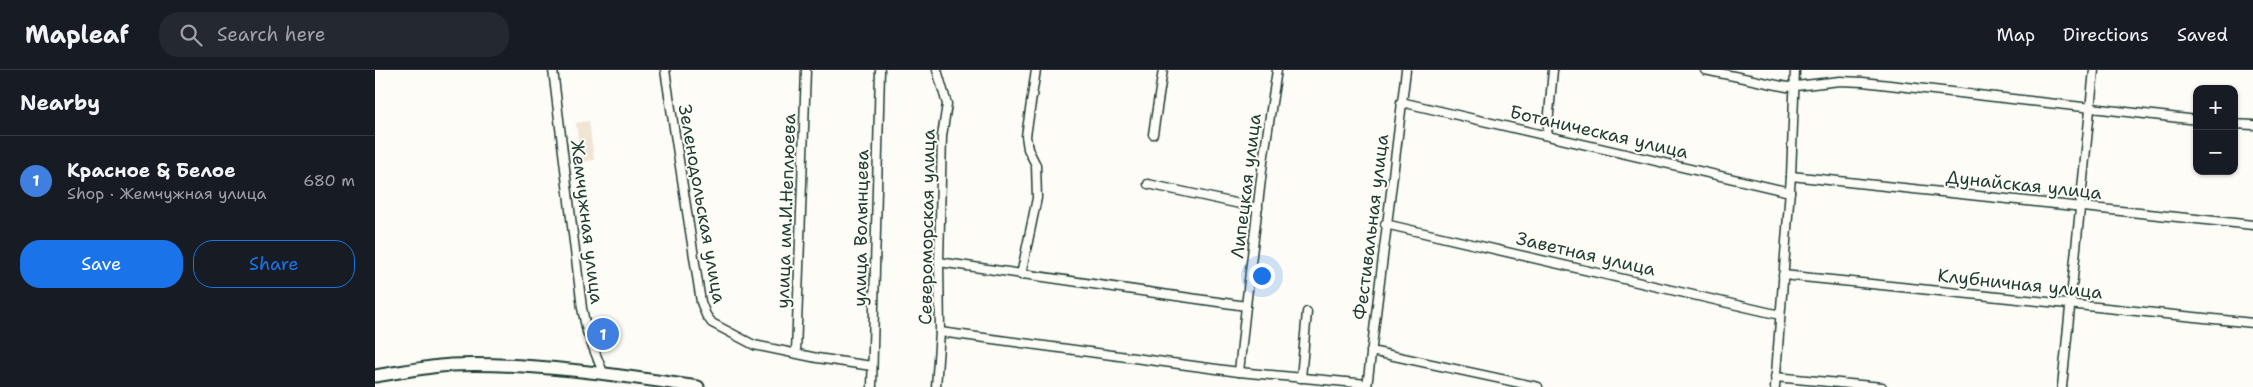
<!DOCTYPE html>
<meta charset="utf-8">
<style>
:root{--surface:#171b24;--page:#242831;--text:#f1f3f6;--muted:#9ea1a6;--line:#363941;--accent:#1a73e8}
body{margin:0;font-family:"Shantell Sans",sans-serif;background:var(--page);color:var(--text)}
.controls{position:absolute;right:15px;top:15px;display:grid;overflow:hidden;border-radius:10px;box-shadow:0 1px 4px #0004}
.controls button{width:45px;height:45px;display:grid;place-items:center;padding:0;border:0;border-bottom:1px solid var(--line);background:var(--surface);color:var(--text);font:25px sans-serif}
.you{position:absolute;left:886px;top:205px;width:18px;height:18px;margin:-12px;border:4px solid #fff;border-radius:50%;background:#1a73e8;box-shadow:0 0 0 8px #1a73e833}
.badge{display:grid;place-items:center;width:32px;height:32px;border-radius:50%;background:var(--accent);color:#fff;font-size:16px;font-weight:700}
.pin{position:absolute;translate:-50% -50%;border:2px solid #fff;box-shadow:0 1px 5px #0006}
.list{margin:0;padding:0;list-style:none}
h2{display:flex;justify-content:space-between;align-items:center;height:65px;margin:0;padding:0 20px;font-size:21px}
h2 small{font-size:16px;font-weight:400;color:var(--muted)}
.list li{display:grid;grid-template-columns:32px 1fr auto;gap:15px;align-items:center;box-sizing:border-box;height:90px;padding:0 20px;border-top:1px solid var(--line)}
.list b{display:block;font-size:19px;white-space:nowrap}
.list p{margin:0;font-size:16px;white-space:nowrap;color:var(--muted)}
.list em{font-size:16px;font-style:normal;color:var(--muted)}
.actions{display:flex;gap:10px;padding:15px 20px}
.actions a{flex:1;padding:11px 0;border:1px solid var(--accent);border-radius:20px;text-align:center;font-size:18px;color:var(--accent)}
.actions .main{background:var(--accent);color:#fff}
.icon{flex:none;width:28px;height:28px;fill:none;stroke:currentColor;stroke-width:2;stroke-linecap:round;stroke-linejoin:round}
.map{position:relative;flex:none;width:1878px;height:317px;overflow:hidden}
header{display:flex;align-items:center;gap:30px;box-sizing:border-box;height:70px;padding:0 25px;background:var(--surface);border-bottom:1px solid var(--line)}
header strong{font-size:24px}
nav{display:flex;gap:28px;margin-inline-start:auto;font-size:18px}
.search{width:350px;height:45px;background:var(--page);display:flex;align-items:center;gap:12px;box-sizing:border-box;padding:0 18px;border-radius:20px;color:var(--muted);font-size:19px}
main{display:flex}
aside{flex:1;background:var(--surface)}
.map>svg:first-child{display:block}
.built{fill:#f0e5d4}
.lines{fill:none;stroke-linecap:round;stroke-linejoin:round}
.street-casing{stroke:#1f3d34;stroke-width:11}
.secondary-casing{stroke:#1f3d34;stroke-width:15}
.street{stroke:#fdfcf7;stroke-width:8}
.secondary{stroke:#fdfcf7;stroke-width:11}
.labels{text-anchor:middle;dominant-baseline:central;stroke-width:4;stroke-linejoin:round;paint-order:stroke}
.street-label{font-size:18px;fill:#1f3d34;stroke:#fdfcf7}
</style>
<header>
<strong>Mapleaf</strong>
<div class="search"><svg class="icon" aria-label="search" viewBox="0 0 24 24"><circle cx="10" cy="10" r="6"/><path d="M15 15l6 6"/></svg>Search here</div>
<nav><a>Map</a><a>Directions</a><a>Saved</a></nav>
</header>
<main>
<aside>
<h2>Nearby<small></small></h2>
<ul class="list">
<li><span class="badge" style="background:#3f7fe0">1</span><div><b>Красное &amp; Белое</b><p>Shop · Жемчужная улица</p></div><em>680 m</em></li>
</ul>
<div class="actions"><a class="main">Save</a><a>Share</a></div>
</aside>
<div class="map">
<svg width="1878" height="317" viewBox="0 0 1878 317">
<rect width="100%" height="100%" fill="#fdfcf7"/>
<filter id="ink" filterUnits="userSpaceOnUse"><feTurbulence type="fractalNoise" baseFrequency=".02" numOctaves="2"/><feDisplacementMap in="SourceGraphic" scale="10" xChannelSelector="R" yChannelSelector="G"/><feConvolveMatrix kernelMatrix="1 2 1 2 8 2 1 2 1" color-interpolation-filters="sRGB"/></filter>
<g filter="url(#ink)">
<path class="built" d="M214,51L219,90L206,92L201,53Z"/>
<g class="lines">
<g class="street-casing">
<g id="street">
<path d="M178,0L207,238L212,262L229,305"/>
<path d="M290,0L326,232L331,245L337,253L379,275L442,288L497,296"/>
<path d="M1330,0L1412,17L1465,11L1488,12L1822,50"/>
<path d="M1026,32L1415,122"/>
<path d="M1859,54L1878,55"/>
<path d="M778,64L788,0"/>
<path d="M1172,65L1178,0"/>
<path d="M1416,106L1878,155"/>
<path d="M773,114L883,138"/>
<path d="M1010,154L1405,245"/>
<path d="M564,192L871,236L864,302"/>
<path d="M646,205L662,128L661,95L653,79L651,66L661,0"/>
<path d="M1408,205L1878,253"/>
<path d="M871,236L888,92L902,0"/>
<path d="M565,262L864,302L992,314"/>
<path d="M996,281L1163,317"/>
<path d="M421,283L431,0"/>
<path d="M1400,307L1507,317"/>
<path d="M926,308L932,242"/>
<path d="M497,317L505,0"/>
<path d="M561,317L565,262L564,192L567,66L572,34L562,0"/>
<path d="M992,317L1031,0"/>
<path d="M1400,317L1416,106L1420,0"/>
<path d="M1687,317L1719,0"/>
</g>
</g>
<g class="secondary-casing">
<path id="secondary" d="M0,306C25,302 50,297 76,295C154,292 244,305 323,317"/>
</g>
<use href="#street" class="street"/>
<use href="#secondary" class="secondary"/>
</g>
</g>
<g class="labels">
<g class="street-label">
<text transform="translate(1224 62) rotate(13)">Ботаническая улица</text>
<text transform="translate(1649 115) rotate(6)">Дунайская улица</text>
<text transform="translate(871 116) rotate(-83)">Липецкая улица</text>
<text transform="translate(327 134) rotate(80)">Зеленодольская улица</text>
<text transform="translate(411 141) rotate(-88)">улица им.И.Неплюева</text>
<text transform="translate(212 152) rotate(83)">Жемчужная улица</text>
<text transform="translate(552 157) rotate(-89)">Североморская улица</text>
<text transform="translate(996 157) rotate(-83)">Фестивальная улица</text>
<text transform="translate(486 158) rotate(-89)">улица Волынцева</text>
<text transform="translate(1211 184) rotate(13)">Заветная улица</text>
<text transform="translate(1645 214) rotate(6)">Клубничная улица</text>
</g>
</g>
</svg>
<div class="controls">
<button>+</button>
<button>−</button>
</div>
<div class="you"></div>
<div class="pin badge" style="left:228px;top:264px;background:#3f7fe0">1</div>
</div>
</main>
